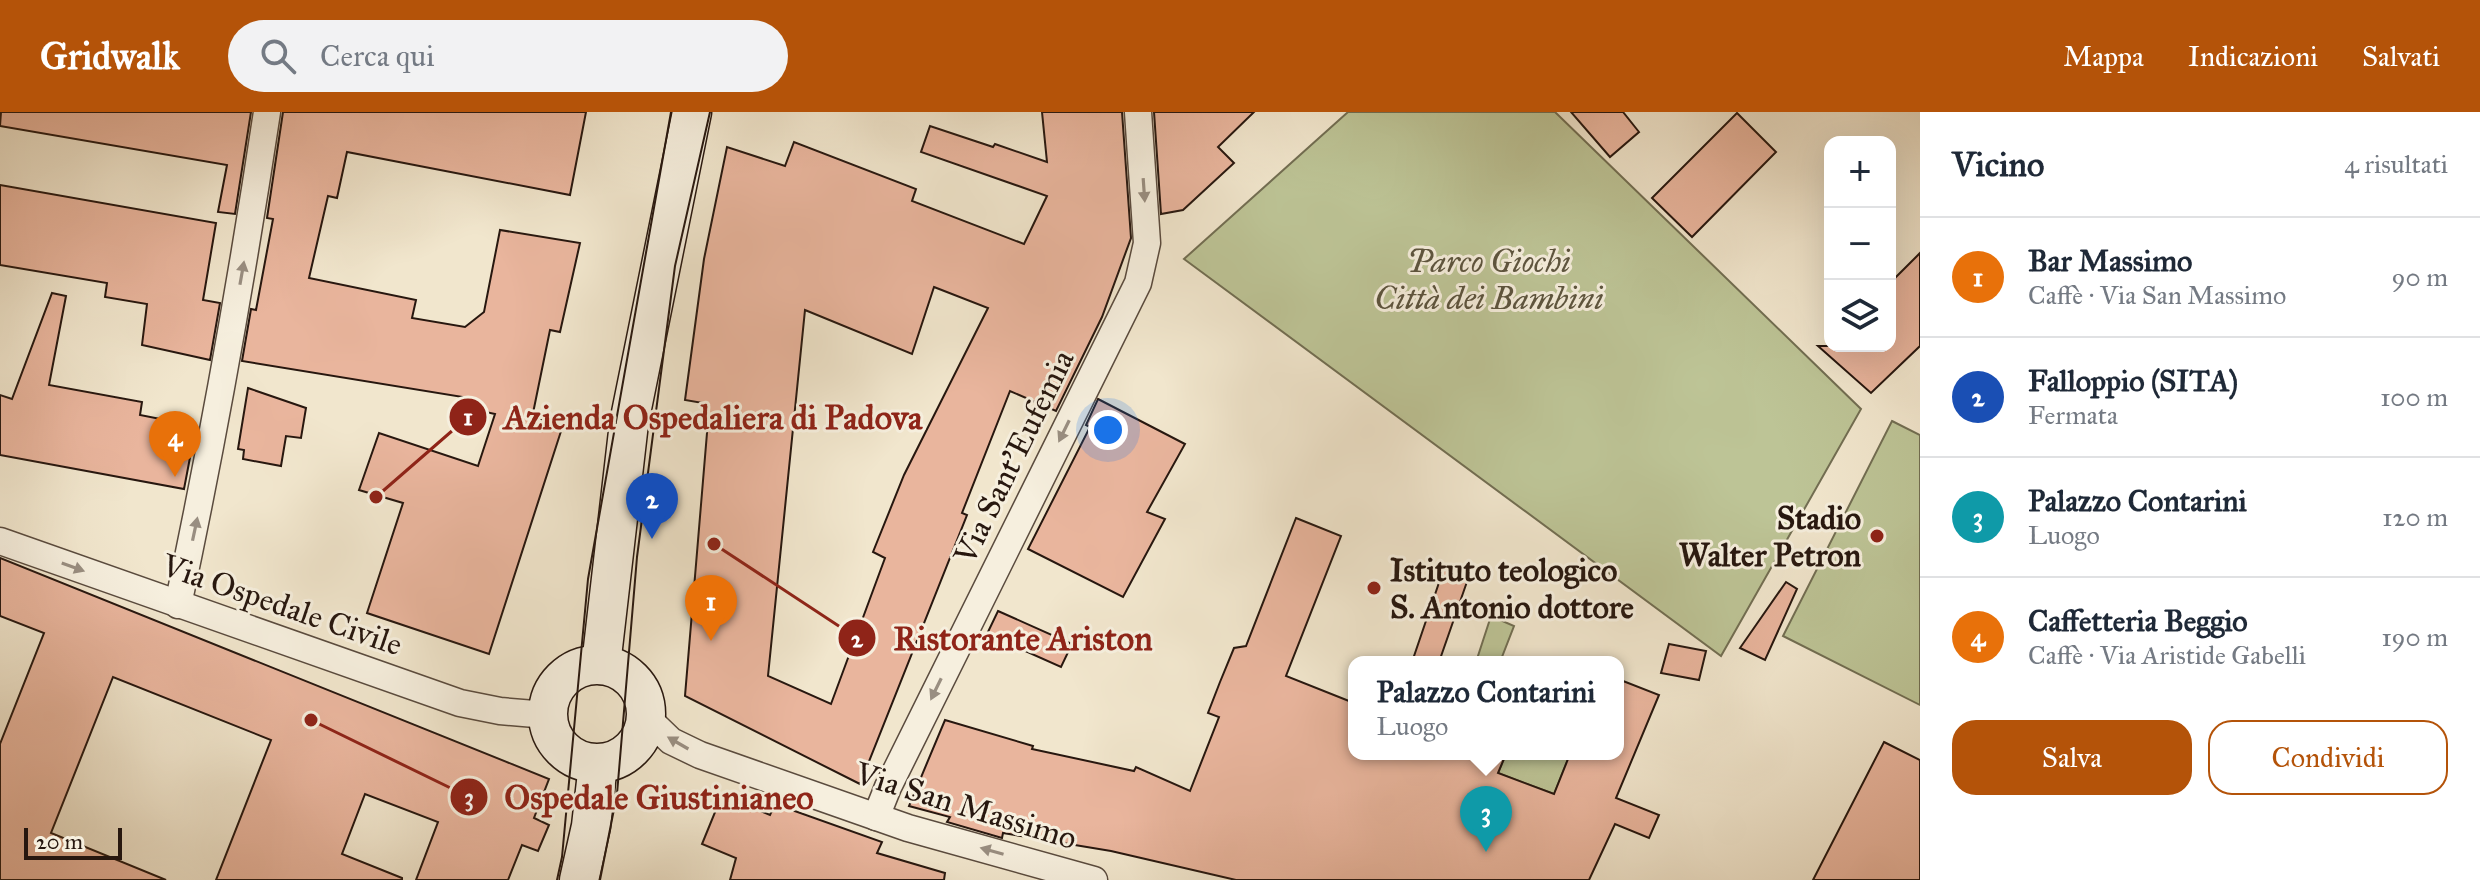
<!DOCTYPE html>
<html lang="it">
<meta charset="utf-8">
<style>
:root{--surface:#fff;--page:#f2f2f3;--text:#1f2937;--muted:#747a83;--line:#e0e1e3;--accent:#b45309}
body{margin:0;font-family:"IM FELL Great Primer",serif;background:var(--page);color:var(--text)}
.controls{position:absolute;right:24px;top:24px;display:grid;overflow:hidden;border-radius:16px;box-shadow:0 8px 32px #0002}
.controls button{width:72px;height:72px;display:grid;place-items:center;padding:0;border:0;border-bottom:2px solid var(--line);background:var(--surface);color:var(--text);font:40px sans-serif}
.scale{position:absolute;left:24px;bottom:20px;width:98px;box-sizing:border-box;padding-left:8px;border:4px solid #27170f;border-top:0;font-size:22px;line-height:28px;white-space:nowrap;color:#27170f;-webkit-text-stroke:6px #f6efde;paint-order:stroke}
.you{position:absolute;left:1108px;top:318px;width:28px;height:28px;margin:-20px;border:6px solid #fff;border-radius:50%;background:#1a73e8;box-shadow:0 0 0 12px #1a73e833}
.badge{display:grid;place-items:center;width:52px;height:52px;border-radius:50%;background:var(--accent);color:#fff;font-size:26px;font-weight:700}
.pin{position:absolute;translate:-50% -66px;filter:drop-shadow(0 2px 4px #0008)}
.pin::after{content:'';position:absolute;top:42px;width:28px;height:24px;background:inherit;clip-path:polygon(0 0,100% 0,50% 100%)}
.popup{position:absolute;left:1348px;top:544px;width:276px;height:104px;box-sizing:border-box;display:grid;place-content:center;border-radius:16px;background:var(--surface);filter:drop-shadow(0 2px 6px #0005);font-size:26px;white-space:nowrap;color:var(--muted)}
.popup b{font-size:30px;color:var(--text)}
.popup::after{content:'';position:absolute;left:50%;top:100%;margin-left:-16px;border:16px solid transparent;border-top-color:var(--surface)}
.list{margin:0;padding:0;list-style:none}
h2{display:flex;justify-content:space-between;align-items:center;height:104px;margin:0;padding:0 32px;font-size:34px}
h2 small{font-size:26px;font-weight:400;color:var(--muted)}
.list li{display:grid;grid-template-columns:52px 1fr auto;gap:24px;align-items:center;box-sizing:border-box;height:120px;padding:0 32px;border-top:2px solid var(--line)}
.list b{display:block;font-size:30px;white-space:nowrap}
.list p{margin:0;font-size:26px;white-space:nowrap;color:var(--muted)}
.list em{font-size:26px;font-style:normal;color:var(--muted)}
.actions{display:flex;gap:16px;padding:24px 32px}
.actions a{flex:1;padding:18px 0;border:2px solid var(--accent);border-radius:24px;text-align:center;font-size:28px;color:var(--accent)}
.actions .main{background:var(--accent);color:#fff}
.icon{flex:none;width:44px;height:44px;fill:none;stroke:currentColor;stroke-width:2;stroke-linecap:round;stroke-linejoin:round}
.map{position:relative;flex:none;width:1920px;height:768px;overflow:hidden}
header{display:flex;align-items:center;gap:48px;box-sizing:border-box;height:112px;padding:0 40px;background:var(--accent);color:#fff}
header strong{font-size:38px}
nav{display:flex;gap:44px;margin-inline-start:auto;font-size:28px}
.search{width:560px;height:72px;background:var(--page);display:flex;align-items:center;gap:20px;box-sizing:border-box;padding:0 28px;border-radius:44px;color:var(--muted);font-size:30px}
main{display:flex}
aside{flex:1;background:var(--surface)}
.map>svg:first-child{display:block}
.green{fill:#bdc496;stroke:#726e52;stroke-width:2}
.building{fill:#e9b59d;stroke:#27170f;stroke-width:2;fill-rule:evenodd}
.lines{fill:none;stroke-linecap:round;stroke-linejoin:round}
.street-casing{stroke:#5a4b3e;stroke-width:29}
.secondary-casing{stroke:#27170f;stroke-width:41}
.street{stroke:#f6efde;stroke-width:26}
.secondary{stroke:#f6efde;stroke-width:38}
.tram{stroke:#27170f;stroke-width:2}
.oneway{fill:#998e81}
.poi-dot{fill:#8f2418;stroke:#f6efde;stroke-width:3}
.labels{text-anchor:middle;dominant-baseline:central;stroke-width:6;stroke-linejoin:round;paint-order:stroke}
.park-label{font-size:32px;font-style:italic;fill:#5c543e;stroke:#f6efde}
.street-label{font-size:32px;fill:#27170f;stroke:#f6efde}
.poi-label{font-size:32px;font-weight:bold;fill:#27170f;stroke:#f6efde;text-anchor:end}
.leader{fill:none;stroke:#8f2418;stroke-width:3}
.callout-dot{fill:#8f2418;stroke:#f6efde;stroke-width:3}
.mark-label{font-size:24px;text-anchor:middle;font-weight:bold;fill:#fff}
.callout-label{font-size:34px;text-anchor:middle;font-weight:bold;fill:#8f2418;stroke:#f6efde;stroke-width:6;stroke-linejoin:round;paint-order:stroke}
</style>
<header>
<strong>Gridwalk</strong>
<div class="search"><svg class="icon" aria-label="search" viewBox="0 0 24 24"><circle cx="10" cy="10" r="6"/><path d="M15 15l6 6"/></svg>Cerca qui</div>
<nav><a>Mappa</a><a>Indicazioni</a><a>Salvati</a></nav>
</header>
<main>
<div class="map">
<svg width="1920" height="768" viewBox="0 0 1920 768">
<rect width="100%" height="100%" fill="#f1e6cd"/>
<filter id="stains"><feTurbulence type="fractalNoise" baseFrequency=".0025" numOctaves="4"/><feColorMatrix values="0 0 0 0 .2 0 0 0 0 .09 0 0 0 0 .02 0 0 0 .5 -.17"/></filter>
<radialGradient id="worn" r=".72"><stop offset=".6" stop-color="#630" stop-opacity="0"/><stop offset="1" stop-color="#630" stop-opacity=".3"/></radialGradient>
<g class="green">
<path d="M1348,0H1555L1861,297L1721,544L1184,147Z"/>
<path d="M1892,309L1920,323V593L1783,524Z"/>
<path d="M1491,504L1514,514L1500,550H1476Z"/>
<path d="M1506,642H1570L1554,682L1498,661Z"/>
</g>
<g class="building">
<path d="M1,0H251L235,102L218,100L227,53L0,14Z"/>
<path d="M283,0H586L570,83L347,40L337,86L328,84L309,166L416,188L412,206L465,215L484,200L500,118L580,131L560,220L550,218L532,306L563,313L489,542L367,501L403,391L359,378L379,321L478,354L495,302L467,296L469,286L242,249L251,197L256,198L273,107L267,106Z"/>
<path d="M1042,0H1122L1131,126L1102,205L1056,299L1010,279L962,401L967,403L860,672L685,584L709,297L702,296L703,291L685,288L704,147L727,35L785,54L794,30L916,77L912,89L1024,132L1047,84L921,40L930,14L993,35L995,32L1047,50ZM934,175L988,196L904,363L873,440L885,446L831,592L768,564L805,198L912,242Z"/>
<path d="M1154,0H1254L1218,35L1234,51L1183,98L1161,102Z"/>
<path d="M1571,0H1623L1639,20L1610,45Z"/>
<path d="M1737,1L1776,40L1692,125L1652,86Z"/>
<path d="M0,73L216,111L203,188L220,191L210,248L142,233L147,192L105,185L107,171L0,153Z"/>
<path d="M1920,141V234L1871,281L1818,234H1890V171Z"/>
<path d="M52,181L66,184L49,273L142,290L140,303L196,314L184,377L0,343V283L12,287Z"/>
<path d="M248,276L306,296L301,326L286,324L281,354L243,347L244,338L238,337Z"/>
<path d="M1098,287L1185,332L1147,400L1165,407L1123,485L1028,437L1090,315L1086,313Z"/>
<path d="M1296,406L1341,424L1286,564L1354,591V642H1506L1498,661L1554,682L1570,642H1618V567L1659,583L1616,686L1659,703L1649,726L1615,712L1589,768H1236L1111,739L1003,721L1002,726L947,710L950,705L909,694L945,608L1033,634L1032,637L1134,659L1136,655L1190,679L1219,605L1208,601L1220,570L1234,536L1246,534Z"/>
<path d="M0,446L549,667L534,706L549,713L538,739L522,733L508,768H416L438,710L365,682L342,742L402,766V768H216L271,628L113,565L51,721L166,768H0V632L44,521L0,504Z"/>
<path d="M1444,456L1469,464L1439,550H1412Z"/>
<path d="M1786,470L1797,477L1765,548L1740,536Z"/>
<path d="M998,499L1072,532L1061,555L987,522Z"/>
<path d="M1669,532L1706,539L1699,568L1661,561Z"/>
<path d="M1884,630L1920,648V768H1813Z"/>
<path d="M722,683L770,703L775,692L882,730L877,741L945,761L944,768H730L736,746L702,732Z"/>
</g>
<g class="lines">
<g class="street-casing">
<g id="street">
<path d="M0,429L460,591L500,599L547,603"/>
<path d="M178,493C213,329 242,165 267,0"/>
<path d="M646,605L671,629L700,643L908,716L1094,768"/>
<path d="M876,705L888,675L1138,171L1147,131L1138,0"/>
</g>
</g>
<g class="secondary-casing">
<g id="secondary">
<circle cx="597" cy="602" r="49"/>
<path d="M601,553L629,311L692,0"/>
<path d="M579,768L591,714L598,652"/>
</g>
</g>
<use href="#street" class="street"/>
<use href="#secondary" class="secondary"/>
<g class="tram">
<path d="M557,768L562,745L588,467L671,0"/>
<path d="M600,768L617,682L637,445L675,154L710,0"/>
</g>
</g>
<defs><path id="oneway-solid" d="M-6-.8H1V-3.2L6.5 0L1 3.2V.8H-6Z" transform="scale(2)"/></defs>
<g class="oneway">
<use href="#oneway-solid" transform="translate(1144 78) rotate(86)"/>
<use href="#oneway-solid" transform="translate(242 161) rotate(-80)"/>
<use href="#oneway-solid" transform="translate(1064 319) rotate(116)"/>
<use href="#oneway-solid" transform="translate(195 417) rotate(-78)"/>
<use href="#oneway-solid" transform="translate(73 455) rotate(20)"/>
<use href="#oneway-solid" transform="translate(936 577) rotate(116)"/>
<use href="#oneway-solid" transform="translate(678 631) rotate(-150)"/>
<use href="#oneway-solid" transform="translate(992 739) rotate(-164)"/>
</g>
<g class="poi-dot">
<circle cx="1877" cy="424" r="8"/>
<circle cx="1374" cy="476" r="8"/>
</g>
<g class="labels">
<g class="park-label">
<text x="1489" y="149">Parco Giochi<tspan x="1489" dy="37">Città dei Bambini</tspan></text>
</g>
<g class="street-label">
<text transform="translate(1014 345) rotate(-64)">Via Sant'Eufemia</text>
<text transform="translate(282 493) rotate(19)">Via Ospedale Civile</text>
<text transform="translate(966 694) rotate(17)">Via San Massimo</text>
</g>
<g class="poi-label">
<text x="1861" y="406">Stadio<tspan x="1861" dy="37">Walter Petron</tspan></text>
<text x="1390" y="458" text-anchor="start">Istituto teologico<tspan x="1390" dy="37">S. Antonio dottore</tspan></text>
</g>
</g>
<path class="leader" d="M376 385L468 305M714 432L857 526M311 608L469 685"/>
<g class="callout-dot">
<circle cx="376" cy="385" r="8"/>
<circle cx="714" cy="432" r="8"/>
<circle cx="311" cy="608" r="8"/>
<circle cx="468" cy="305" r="20"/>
<circle cx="857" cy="526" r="20"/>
<circle cx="469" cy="685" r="20"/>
</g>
<g class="mark-label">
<text x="468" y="313">1</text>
<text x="857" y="535">2</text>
<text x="469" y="693">3</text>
</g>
<g class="callout-label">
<text x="713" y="317">Azienda Ospedaliera di Padova</text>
<text x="1023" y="538">Ristorante Ariston</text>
<text x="659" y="697">Ospedale Giustinianeo</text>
</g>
<rect width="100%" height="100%" filter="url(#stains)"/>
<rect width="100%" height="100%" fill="url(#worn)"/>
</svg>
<div class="controls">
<button>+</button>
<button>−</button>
<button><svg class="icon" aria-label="layers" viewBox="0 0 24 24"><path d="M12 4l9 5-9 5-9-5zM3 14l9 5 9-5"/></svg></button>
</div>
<div class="scale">20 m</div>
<div class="you"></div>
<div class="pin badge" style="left:711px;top:529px;background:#e8710a">1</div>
<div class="pin badge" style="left:652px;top:427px;background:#1a4fb4">2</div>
<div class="pin badge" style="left:1486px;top:740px;background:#0f9aa8">3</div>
<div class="popup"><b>Palazzo Contarini</b>Luogo</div>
<div class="pin badge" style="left:175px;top:365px;background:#e8710a">4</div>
</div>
<aside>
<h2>Vicino<small>4 risultati</small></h2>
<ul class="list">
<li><span class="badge" style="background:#e8710a">1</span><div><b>Bar Massimo</b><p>Caffè · Via San Massimo</p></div><em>90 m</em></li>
<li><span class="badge" style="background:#1a4fb4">2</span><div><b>Falloppio (SITA)</b><p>Fermata</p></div><em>100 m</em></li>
<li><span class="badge" style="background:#0f9aa8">3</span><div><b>Palazzo Contarini</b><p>Luogo</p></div><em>120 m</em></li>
<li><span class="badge" style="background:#e8710a">4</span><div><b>Caffetteria Beggio</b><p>Caffè · Via Aristide Gabelli</p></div><em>190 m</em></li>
</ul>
<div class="actions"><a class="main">Salva</a><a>Condividi</a></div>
</aside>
</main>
